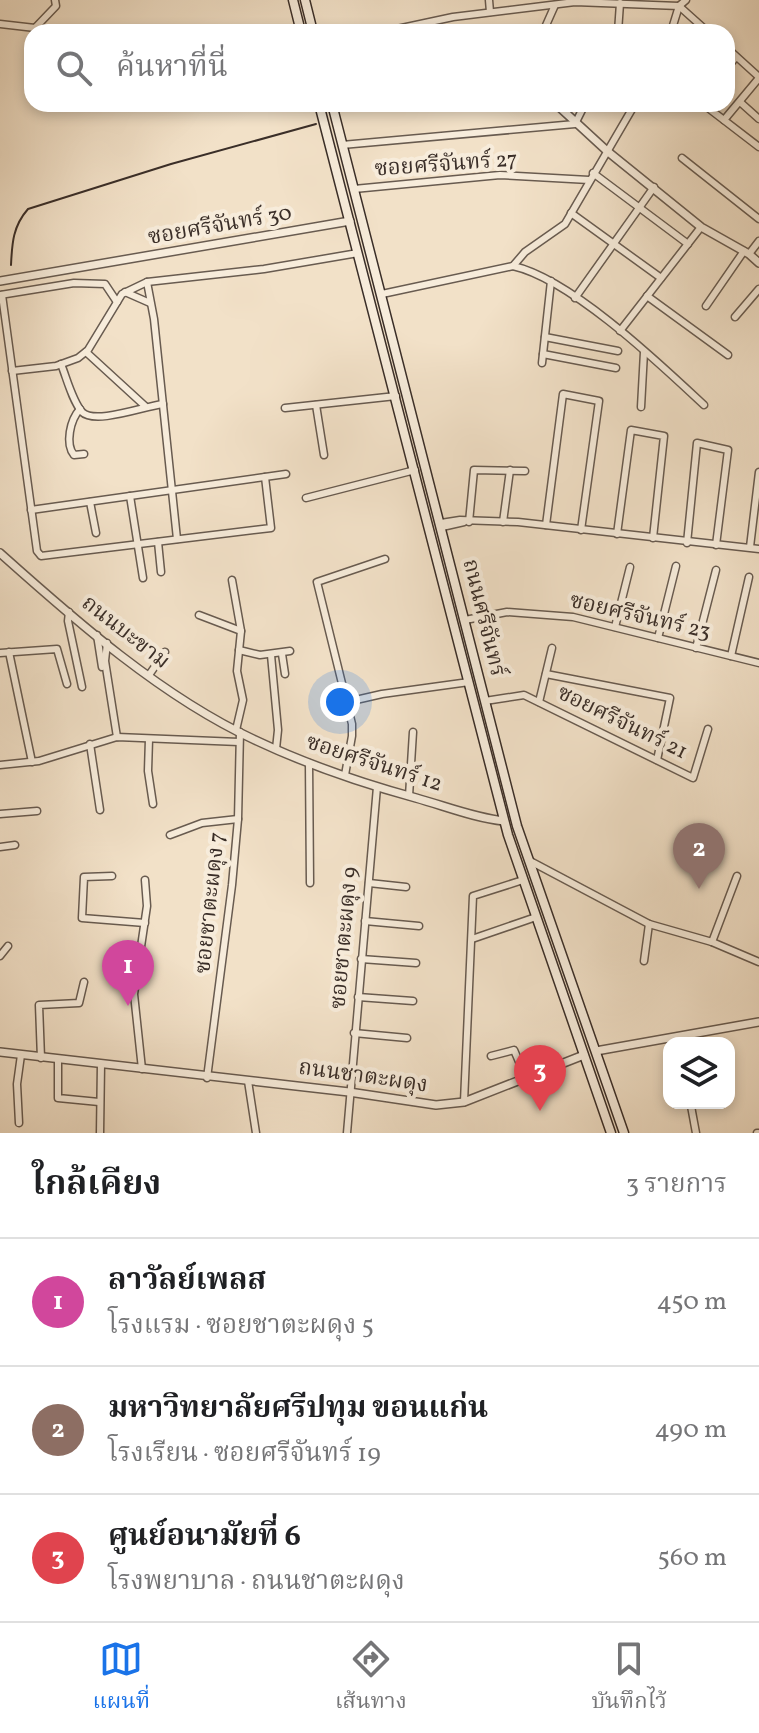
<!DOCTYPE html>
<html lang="th">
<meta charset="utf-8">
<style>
:root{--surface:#fff;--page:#f2f2f2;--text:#202124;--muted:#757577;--line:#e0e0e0;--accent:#1a73e8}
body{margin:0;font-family:Vollkorn,"Noto Serif Thai",serif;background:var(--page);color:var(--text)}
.controls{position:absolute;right:24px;bottom:24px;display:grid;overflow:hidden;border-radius:16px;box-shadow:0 4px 12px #0003}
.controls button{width:72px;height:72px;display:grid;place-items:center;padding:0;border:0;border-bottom:2px solid var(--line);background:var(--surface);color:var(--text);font:40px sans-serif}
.you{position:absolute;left:340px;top:702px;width:28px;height:28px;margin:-20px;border:6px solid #fff;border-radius:50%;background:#1a73e8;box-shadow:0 0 0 12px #1a73e833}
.badge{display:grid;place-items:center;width:52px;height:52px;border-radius:50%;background:var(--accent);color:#fff;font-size:26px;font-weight:700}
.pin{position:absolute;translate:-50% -66px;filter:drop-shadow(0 2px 4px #0008)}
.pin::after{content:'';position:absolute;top:42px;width:28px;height:24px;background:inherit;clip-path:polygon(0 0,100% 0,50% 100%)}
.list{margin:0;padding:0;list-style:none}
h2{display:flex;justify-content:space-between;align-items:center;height:104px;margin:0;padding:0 32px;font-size:34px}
h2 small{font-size:26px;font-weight:400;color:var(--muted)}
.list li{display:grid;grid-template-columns:52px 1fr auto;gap:24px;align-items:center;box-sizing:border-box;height:128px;padding:0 32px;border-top:2px solid var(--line)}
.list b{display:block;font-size:30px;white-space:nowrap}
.list p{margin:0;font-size:26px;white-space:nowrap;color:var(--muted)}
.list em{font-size:26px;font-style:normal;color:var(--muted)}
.icon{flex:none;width:44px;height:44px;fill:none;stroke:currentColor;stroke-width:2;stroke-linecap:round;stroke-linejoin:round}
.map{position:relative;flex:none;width:759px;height:1133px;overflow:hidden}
.search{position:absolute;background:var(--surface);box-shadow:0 4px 12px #0003;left:24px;right:24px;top:24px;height:88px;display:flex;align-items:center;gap:20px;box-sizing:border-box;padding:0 28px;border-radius:24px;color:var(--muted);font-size:30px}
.sheet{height:488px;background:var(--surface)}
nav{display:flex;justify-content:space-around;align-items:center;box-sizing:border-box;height:112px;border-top:2px solid var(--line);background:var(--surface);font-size:22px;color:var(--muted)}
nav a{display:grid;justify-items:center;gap:4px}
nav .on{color:var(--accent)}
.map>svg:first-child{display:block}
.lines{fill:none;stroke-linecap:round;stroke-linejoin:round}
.minor-casing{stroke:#685b50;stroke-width:9}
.tertiary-casing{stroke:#685b50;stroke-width:10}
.secondary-casing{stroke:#3a2e28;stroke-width:11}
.minor{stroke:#f7ecdb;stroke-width:6}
.tertiary{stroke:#f7ecdb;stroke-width:7}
.secondary{stroke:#f7ecdb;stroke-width:8}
.tram{stroke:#3a2e28;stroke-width:2}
.labels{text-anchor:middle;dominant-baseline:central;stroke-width:8;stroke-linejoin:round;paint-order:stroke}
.street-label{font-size:22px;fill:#3a2e28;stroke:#f7ecdb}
</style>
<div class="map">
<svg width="759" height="1133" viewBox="0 0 759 1133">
<rect width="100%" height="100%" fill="#f2e1c8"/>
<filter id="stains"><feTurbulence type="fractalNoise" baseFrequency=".0025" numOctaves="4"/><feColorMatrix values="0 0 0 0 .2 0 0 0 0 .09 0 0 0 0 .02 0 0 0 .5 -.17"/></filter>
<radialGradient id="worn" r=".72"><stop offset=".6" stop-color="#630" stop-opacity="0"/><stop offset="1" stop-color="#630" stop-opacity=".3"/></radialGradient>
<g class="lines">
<g class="minor-casing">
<g id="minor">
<path d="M489,0L490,12"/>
<path d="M0,24L35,28L56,6L55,0"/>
<path d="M383,32L453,17L575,2L679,6L708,32"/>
<path d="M543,32L555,5"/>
<path d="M618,32L620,3"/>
<path d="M671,32L679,6L686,0"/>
<path d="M727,48L759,77"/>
<path d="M727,68L736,57"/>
<path d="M740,102L759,119"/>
<path d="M703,104L759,147"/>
<path d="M724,120L759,78"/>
<path d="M342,145L575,124L585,104"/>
<path d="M682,158L759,219"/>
<path d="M593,173L688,244"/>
<path d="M354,189L500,175L589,180"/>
<path d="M571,213L661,278"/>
<path d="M749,254L759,241"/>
<path d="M513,266C571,279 659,363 704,405"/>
<path d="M147,282L154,319L177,539"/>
<path d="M125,292L150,303"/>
<path d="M382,294L513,266L525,252L565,224L635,104"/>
<path d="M0,295L74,283L105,284L117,302"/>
<path d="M2,295L37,551L41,556L271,528L265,477"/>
<path d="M647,296L728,355"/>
<path d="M575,298L654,187"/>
<path d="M706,306L744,251"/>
<path d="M735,317L759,289"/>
<path d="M620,331L701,227"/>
<path d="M545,337L618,351"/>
<path d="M86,352L145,406"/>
<path d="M543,354L616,368"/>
<path d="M542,363L551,281"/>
<path d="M61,364C67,379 72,400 82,412C95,425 145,406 163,404"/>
<path d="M12,371L56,366L78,358L88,350L122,294L147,282L264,269L358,253"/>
<path d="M316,405L324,455"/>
<path d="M641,407L644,352"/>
<path d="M285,408L396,396"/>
<path d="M80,409C70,420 65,444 74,455L84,454"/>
<path d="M130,496L143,578"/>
<path d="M306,498L415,470"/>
<path d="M90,502L96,533"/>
<path d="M31,510L286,474"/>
<path d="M469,522L474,470L525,471"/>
<path d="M503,522L510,470"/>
<path d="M441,523L460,520L518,522L759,549"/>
<path d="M546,525L563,394L599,401L581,530"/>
<path d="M442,527L464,522"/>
<path d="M617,534L631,430L664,436L653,538"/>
<path d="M158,542L161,572"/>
<path d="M687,543L697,443L728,450L716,545"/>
<path d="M750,547L759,472"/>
<path d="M232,580L241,631L237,671L243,700L236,730"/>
<path d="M69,612L68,621L82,687"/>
<path d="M199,615L241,631"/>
<path d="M465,620L507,612L573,617L759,663"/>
<path d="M615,627L630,567"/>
<path d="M97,635L102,667"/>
<path d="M658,638L676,566"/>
<path d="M107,643L105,661L117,737"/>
<path d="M696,648L716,570"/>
<path d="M239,650L260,655L290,651"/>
<path d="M9,652L32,762"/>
<path d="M0,653L57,649L67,684"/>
<path d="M282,654L285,674"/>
<path d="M271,655L278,730L276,749"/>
<path d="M731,656L749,577"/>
<path d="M546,674L670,698L657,760"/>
<path d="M149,675L165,652"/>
<path d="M485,701L524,695L693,778L708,729"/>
<path d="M347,702L382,694L469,682"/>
<path d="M539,702L552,648"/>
<path d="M149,739L148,771L153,804"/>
<path d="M90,744L100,810"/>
<path d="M309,763L310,883"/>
<path d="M0,765L39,761L117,737L239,742"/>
<path d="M345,775L352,736V724L317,582L385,559"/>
<path d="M409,796L413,732"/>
<path d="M0,814L37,811"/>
<path d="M170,835L202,823L238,819"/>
<path d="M0,847L15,845"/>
<path d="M530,861L649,924L712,942L759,962"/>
<path d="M112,876L84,877L82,918L145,923"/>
<path d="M369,883L406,887"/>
<path d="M365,921L419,926"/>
<path d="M472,939L536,917"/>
<path d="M712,942L737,876"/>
<path d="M0,956L8,946"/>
<path d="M361,959L416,963"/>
<path d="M644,961L649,924"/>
<path d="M358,997L413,1001"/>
<path d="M354,1033L407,1038"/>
<path d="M491,1056L514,1050L526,1078"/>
<path d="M41,1058L39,1005L79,1003L84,982"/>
<path d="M58,1060V1098L99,1102"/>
<path d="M142,1069L134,994L147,906L145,880"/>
<path d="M207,1078L232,885L238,819L240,732"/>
<path d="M248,1081L256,1133"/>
<path d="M464,1102L473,896L523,880"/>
<path d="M691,1106L696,1133"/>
<path d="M19,1123L17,1084L21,1055"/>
<path d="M100,1133L101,1064"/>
<path d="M347,1133L377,787"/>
<path d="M757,1133H759"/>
</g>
</g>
<g class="tertiary-casing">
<g id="tertiary">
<path d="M556,104L607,151L701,227L749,254L759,263"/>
<path d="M0,281L350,221"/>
<path d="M0,553C76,621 162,697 255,740C306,764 361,783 416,798C445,806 475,818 504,821"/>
<path d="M596,1051L759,1022"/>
<path d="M0,1052L349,1092L436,1105L464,1102L584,1055"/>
</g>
</g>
<g class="secondary-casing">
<g id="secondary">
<path d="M293,0L301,32"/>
<path d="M305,0L313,32"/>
<path d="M319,104L508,835L611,1133"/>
<path d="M332,104L517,826L624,1133"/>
</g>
</g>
<use href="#minor" class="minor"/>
<use href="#tertiary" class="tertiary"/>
<use href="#secondary" class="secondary"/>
<path class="tram" d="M11,265C12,243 13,226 28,209L171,164L316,124"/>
</g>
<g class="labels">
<g class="street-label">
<text transform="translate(446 165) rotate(-4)">ซอยศรีจันทร์ 27</text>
<text transform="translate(220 226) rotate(-10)">ซอยศรีจันทร์ 30</text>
<text transform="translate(640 617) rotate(13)">ซอยศรีจันทร์ 23</text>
<text transform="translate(483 618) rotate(76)">ถนนศรีจันทร์</text>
<text transform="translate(125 633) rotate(38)">ถนนบะขาม</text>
<text transform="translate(622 723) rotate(26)">ซอยศรีจันทร์ 21</text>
<text transform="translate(374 764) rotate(18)">ซอยศรีจันทร์ 12</text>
<text transform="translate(211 903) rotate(-84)">ซอยชาตะผดุง 7</text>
<text transform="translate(345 938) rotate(-85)">ซอยชาตะผดุง 9</text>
<text transform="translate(363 1077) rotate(8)">ถนนชาตะผดุง</text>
</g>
</g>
<rect width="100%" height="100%" filter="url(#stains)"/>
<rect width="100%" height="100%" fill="url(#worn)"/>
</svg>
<div class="controls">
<button><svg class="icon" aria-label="layers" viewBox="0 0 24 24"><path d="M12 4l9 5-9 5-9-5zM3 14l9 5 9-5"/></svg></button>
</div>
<div class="you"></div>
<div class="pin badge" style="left:128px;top:1006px;background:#d1479c">1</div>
<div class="pin badge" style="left:699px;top:889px;background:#8d6e63">2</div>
<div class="pin badge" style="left:540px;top:1111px;background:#e0444e">3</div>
<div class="search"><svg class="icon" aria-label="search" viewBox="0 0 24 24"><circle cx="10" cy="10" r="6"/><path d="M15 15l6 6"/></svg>ค้นหาที่นี่</div>
</div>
<section class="sheet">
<h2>ใกล้เคียง<small>3 รายการ</small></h2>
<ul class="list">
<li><span class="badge" style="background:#d1479c">1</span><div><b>ลาวัลย์เพลส</b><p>โรงแรม · ซอยชาตะผดุง 5</p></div><em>450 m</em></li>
<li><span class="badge" style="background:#8d6e63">2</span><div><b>มหาวิทยาลัยศรีปทุม ขอนแก่น</b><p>โรงเรียน · ซอยศรีจันทร์ 19</p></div><em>490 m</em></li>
<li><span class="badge" style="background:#e0444e">3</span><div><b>ศูนย์อนามัยที่ 6</b><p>โรงพยาบาล · ถนนชาตะผดุง</p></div><em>560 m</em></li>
</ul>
</section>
<nav>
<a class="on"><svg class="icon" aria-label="map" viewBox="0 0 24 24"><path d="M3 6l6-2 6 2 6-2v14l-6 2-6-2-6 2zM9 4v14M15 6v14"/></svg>แผนที่</a>
<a><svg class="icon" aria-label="directions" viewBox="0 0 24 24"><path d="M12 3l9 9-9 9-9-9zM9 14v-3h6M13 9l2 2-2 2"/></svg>เส้นทาง</a>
<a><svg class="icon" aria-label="saved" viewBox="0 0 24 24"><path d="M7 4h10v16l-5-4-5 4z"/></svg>บันทึกไว้</a>
</nav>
